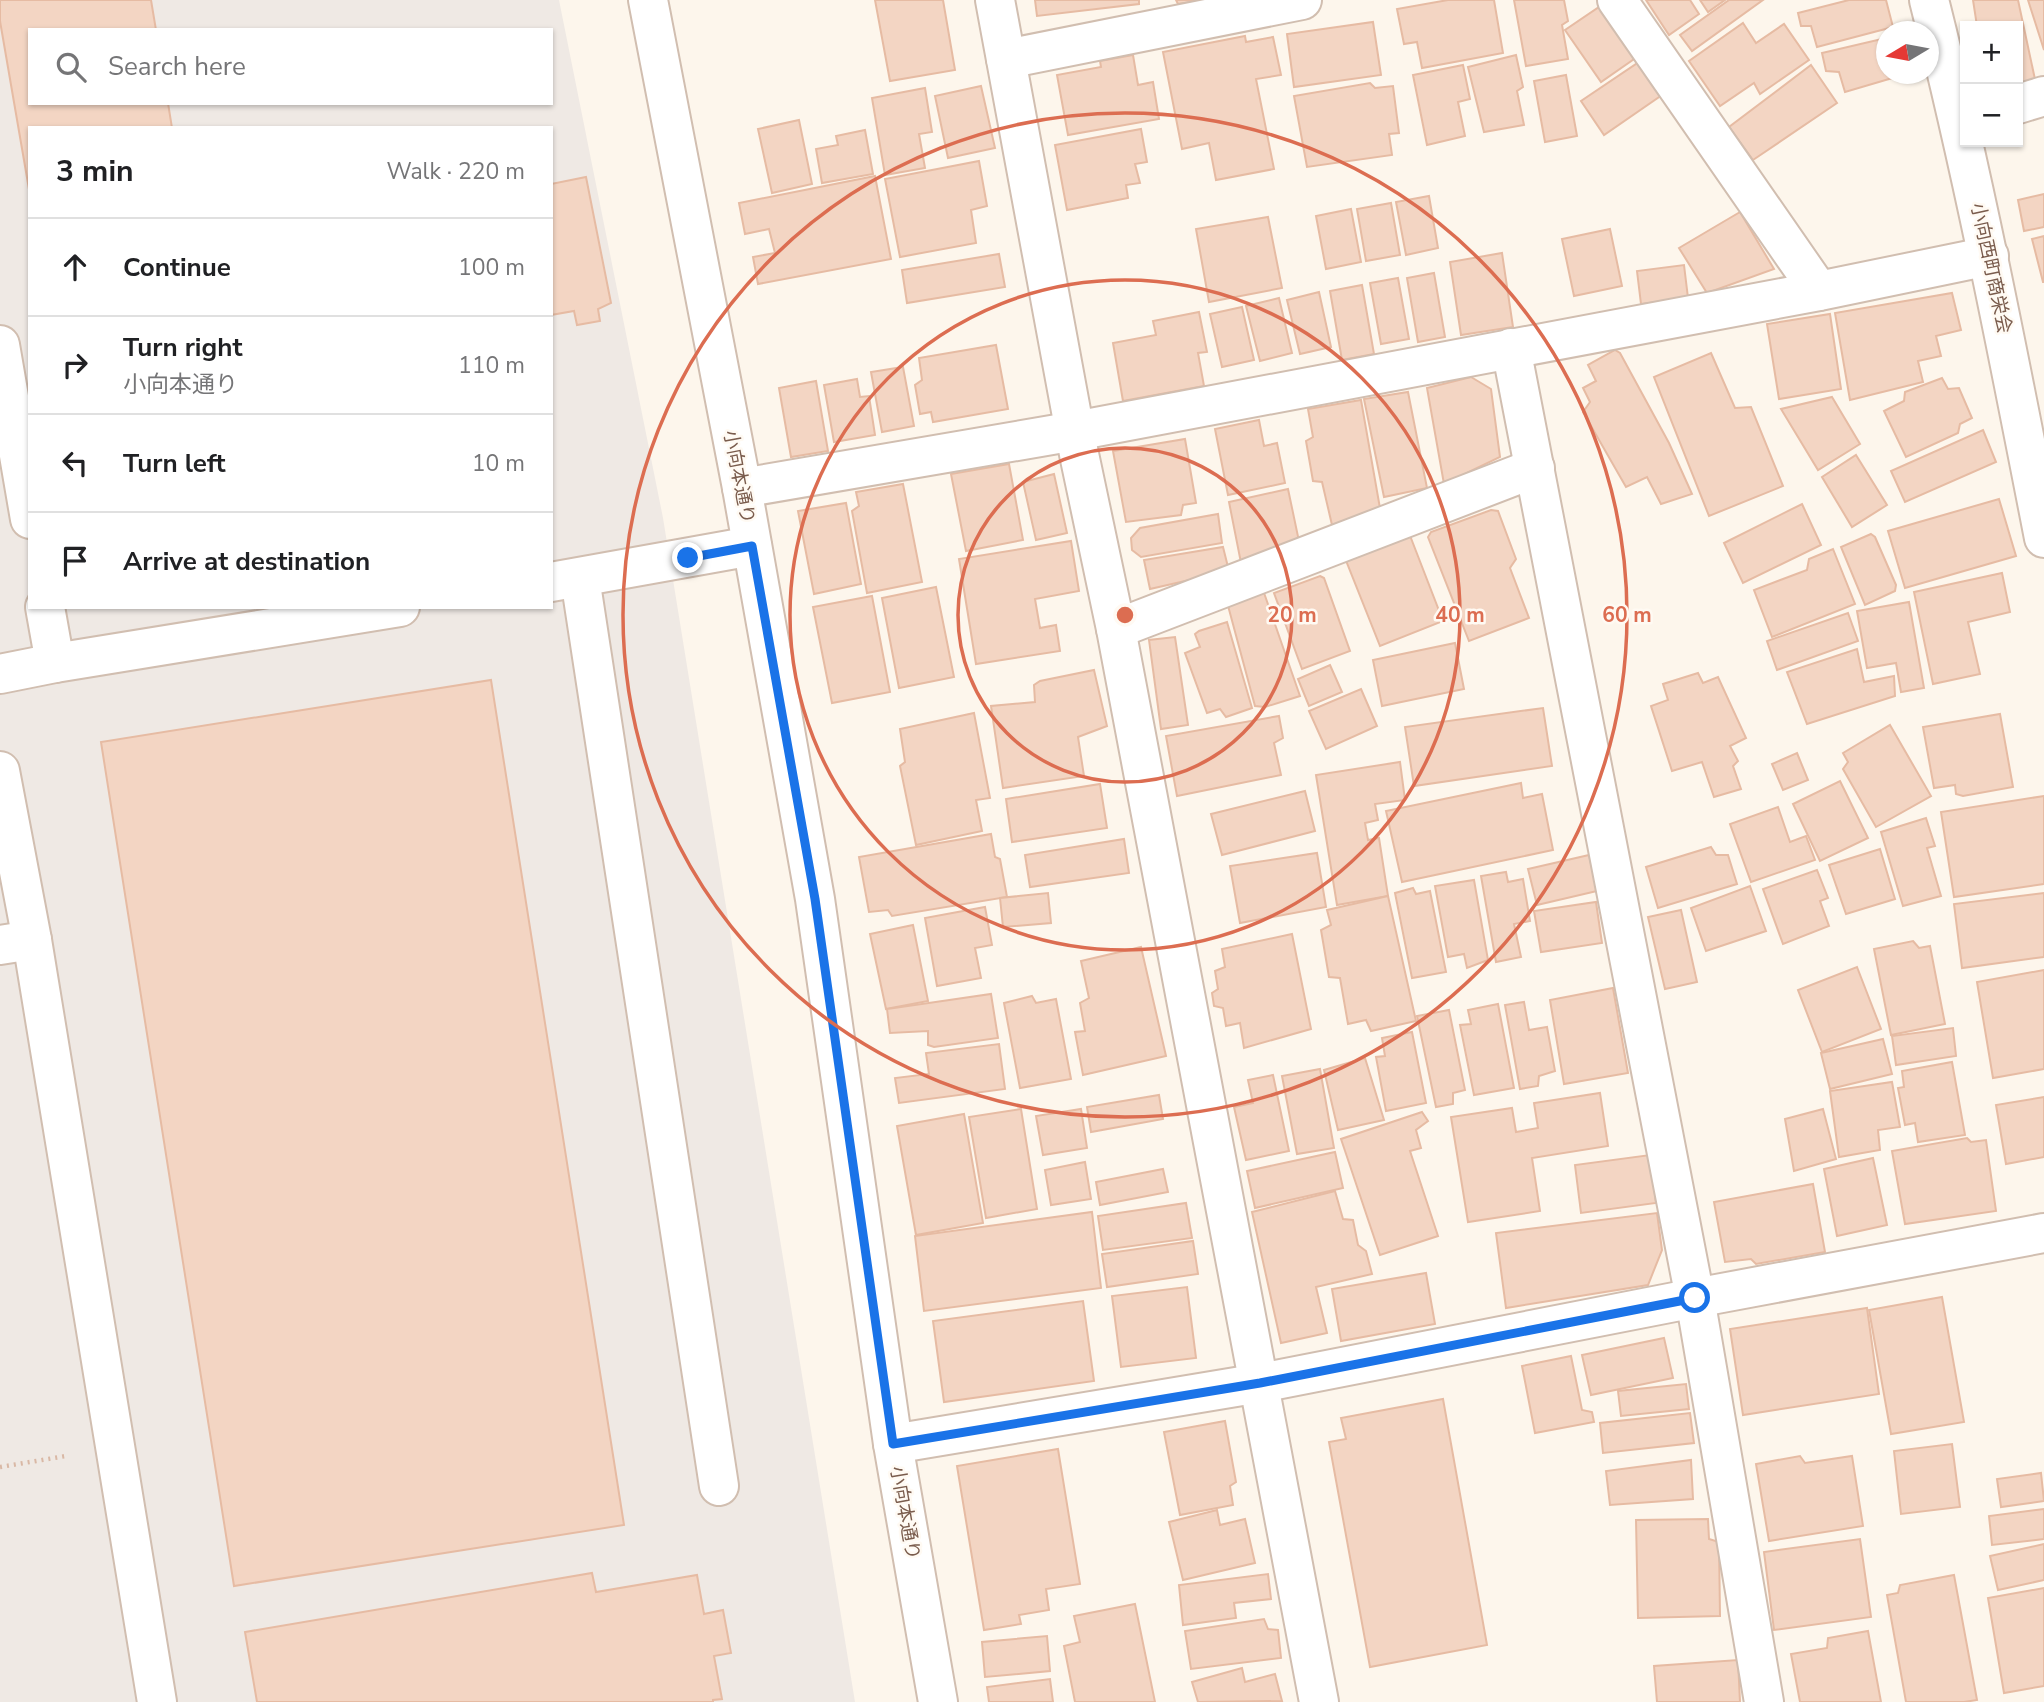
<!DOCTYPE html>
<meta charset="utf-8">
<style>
:root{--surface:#fff;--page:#f6f6f6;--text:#202124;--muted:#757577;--line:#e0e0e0}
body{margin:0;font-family:"Nunito Sans","Noto Sans JP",sans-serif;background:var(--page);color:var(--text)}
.controls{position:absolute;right:21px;top:21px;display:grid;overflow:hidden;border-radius:0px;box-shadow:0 2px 5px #0004}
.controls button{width:63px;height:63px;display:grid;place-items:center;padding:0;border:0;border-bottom:2px solid var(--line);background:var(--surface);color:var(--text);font:35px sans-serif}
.compass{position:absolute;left:1876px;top:21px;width:63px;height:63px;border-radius:50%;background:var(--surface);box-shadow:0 2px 5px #0004;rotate:260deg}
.stop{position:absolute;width:21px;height:21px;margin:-16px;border:5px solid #1a73e8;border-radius:50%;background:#fff}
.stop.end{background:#1a73e8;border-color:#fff;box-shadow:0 2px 7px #0008}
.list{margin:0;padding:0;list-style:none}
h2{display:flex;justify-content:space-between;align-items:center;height:91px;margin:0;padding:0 28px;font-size:30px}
h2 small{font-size:23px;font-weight:400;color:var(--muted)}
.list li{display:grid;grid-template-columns:46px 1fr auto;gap:21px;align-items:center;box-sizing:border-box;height:98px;padding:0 28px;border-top:2px solid var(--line)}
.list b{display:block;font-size:26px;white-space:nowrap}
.list p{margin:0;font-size:23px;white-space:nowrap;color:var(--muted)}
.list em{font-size:23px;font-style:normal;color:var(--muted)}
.icon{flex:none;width:38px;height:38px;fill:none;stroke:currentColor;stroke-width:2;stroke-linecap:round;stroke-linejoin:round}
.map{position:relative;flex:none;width:2044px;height:1702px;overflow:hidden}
.search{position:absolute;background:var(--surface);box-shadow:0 2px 5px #0004;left:28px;top:28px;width:525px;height:77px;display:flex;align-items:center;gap:18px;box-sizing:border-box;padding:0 24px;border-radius:0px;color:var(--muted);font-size:26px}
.panel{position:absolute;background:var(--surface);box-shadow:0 2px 5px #0004;left:28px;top:126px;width:525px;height:483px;border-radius:0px}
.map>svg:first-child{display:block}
.industrial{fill:#efe9e4;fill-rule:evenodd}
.building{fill:#f3d5c3;stroke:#e6bba3;stroke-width:2}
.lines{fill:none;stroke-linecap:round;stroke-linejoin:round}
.minor-casing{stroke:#d1beb0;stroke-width:42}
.path{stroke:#d9b8a5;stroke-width:4.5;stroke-dasharray:2 5;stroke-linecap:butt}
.minor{stroke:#fff;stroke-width:38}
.route{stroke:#1a73e8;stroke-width:9}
.ring{fill:none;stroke:#dc6d51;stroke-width:3.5}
.labels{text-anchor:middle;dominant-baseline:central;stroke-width:5;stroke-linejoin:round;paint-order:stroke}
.street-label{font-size:19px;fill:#7a5c4d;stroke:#fffaf3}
.centre{fill:#dc6d51;stroke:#fffaf3;stroke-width:3.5}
.ring-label{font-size:21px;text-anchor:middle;font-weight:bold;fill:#dc6d51;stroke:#fffaf3;stroke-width:5;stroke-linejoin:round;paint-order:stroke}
</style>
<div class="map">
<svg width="2044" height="1702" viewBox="0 0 2044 1702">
<rect width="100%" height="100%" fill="#fdf6ec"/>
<path class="industrial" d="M0,0H559L663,518L855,1702H0ZM30,30H551V103H30ZM30,128H551V607H30Z"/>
<g class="building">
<path d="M0,0H151L156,30H30V103H168L172,128H30V195L0,21Z"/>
<path d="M875,0H943L955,70L890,81Z"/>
<path d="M1035,0H1139V4L1037,16Z"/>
<path d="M1176,0H1203L1178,4Z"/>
<path d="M1448,0H1494L1503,53L1422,68L1417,42L1404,44L1397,9Z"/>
<path d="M1514,0H1564L1568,21L1562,25L1568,59L1526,66Z"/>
<path d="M1646,0H1690L1699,14L1669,35Z"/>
<path d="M1700,0H1725L1708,12Z"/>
<path d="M1729,0H1763L1692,51L1680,35Z"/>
<path d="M1849,0H1886L1893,27L1817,47L1811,26H1801L1798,13Z"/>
<path d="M1973,0H2018L2036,84L2018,88V26H1977Z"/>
<path d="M2028,0H2044V50Z"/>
<path d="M1602,5L1637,57L1601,82L1565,30Z"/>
<path d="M1373,22L1381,75L1294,87L1287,34Z"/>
<path d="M1743,23L1756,43L1784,24L1809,60L1760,94L1754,83L1720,106L1689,61Z"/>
<path d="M1245,36L1246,42L1273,37L1281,75L1256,79L1274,169L1216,180L1209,143L1182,149L1163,52Z"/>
<path d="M1886,38V74H1906L1845,92L1839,72L1826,71L1822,53Z"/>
<path d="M1133,55L1138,85L1153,82L1159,119L1068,135L1057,75L1101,67L1100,61Z"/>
<path d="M1516,55L1523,87L1517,91L1524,125L1484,132L1468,67Z"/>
<path d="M1639,62L1662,95L1604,135L1581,101Z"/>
<path d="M1463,65L1470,99L1458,102L1465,136L1427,145L1413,75Z"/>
<path d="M1811,65L1837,103L1753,160L1729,127Z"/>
<path d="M1566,75L1577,136L1545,142L1534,81Z"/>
<path d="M1370,83L1375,88L1393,86L1399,133L1389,134L1392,155L1307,167L1294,96Z"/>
<path d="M981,86L995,148L948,158L935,96Z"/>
<path d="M925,88L932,132L919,134L925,168L885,175L872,98Z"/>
<path d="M799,120L812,184L772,193L758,129Z"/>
<path d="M1141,129L1147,162L1135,164L1140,183L1126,185L1128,198L1067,210L1055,145Z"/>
<path d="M865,130L873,174L822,183L816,149L838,145L836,136Z"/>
<path d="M979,161L987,206L971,210L976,243L900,257L885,179Z"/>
<path d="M875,176L891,259L758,284L753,257L775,253L769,229L745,234L739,203Z"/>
<path d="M586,177L611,303L598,309L600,321L577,325L574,311L551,315V184Z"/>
<path d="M2044,194V227L2024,231L2018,200Z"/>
<path d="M1429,196L1438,248L1406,255L1396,202Z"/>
<path d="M1391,203L1400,255L1366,261L1357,209Z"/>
<path d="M1351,209L1361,262L1326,269L1316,216Z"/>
<path d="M1740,212L1774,269L1707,293L1679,248Z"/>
<path d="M1268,217L1282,288L1209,302L1196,229Z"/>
<path d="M1610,229L1622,286L1574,296L1562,239Z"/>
<path d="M2044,236V282H2043L2032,239Z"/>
<path d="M1502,253L1513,327L1461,335L1450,262Z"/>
<path d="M999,254L1005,287L907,303L902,270Z"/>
<path d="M1684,265L1688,298L1641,304L1637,271Z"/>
<path d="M1434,273L1445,337L1418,342L1407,278Z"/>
<path d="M1398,278L1409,339L1381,344L1370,283Z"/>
<path d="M1362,285L1374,354L1342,360L1330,291Z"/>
<path d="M1319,292L1331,347L1300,354L1287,300Z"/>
<path d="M1952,293L1961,330L1936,336L1941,356L1918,361L1923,382L1850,400L1835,313Z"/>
<path d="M1279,298L1292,353L1260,361L1246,306Z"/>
<path d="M1242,307L1254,360L1222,367L1210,314Z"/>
<path d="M1199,312L1207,352L1198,353L1204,386L1123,401L1113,343L1156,335L1153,321Z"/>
<path d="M1830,314L1841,389L1779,399L1767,324Z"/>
<path d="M996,345L1008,409L933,422L931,412L920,414L915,385L922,380L919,358Z"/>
<path d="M1615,350L1620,353L1669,443L1692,494L1661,504L1647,477L1626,487L1583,412L1590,402L1583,388L1596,381L1588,365Z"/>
<path d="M1711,353L1735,408L1751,407L1783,486L1709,516L1654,377Z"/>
<path d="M903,367L914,426L882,432L871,372Z"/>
<path d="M1471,377L1491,389L1500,457L1444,484L1427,388Z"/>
<path d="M1942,378L1948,389L1959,388L1972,418L1960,424L1958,433L1906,457L1884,411L1904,401L1905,392Z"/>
<path d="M857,379L860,397L869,396L875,435L834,442L824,385Z"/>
<path d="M816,381L828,451L791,457L779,388Z"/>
<path d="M1408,392L1427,488L1384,497L1364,399Z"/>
<path d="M1832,397L1860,444L1818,470L1781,409Z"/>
<path d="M1361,400L1381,514L1332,525L1322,482L1313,481L1306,441L1313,437L1308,409Z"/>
<path d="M1259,420L1264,446L1277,443L1285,483L1228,495L1215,429Z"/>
<path d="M1983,430L1996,462L1905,502L1891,471Z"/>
<path d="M1185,439L1196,503L1183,505L1181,515L1126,522L1113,451Z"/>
<path d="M1856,455L1887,505L1852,527L1822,477Z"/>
<path d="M1009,464L1023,540L966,551L951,474Z"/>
<path d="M1054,474L1067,533L1036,540L1023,482Z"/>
<path d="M903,484L922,582L867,593L852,511L859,506L856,492Z"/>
<path d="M1288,489L1300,546L1242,568L1229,502Z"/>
<path d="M1999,499L2016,556L1905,588L1888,531Z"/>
<path d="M846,503L861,584L814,594L798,511Z"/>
<path d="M1802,504L1821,545L1743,583L1724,543Z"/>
<path d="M1491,510L1498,511L1516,559L1510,568L1529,618L1469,641L1428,537L1431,532Z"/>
<path d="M1218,514L1222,543L1141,557L1132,550L1131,538L1140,528Z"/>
<path d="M1409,533L1443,621L1380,646L1345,558Z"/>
<path d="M1871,534L1875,537L1896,585L1895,591L1865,605L1841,547Z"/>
<path d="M1071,541L1079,591L1035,599L1040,628L1056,625L1060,651L976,664L959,559Z"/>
<path d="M1223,547L1229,571L1150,589L1144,560Z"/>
<path d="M1833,549L1855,604L1772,637L1754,590L1807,570L1809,559Z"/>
<path d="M2002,573L2010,612L1968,622L1980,674L1933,684L1914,592Z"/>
<path d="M1320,576L1324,578L1350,651L1302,669L1274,593Z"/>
<path d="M936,587L954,677L899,688L882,598Z"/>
<path d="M1263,590L1300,696L1265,707L1255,706L1227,602Z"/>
<path d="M872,596L890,692L832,703L813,607Z"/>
<path d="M1909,602L1924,688L1901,692L1896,663L1867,668L1857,611Z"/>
<path d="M1848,613L1858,641L1777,670L1767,641Z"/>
<path d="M1227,622L1252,708L1226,717L1220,709L1207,713L1185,653L1200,647L1195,634L1199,631Z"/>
<path d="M1175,637L1188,725L1161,729L1149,640Z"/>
<path d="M1455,643L1464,689L1382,706L1373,660Z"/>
<path d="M1857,649L1864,682L1894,676L1895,696L1807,724L1787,672Z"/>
<path d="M1330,665L1342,692L1309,706L1298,679Z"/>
<path d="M1094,670L1107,726L1078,737L1084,776L1003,788L991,706L1035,702L1034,685L1040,681Z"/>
<path d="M1698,673L1703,683L1718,677L1746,738L1730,746L1738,761L1733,766L1741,789L1714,797L1702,762L1672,771L1651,706L1668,700L1663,684Z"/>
<path d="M491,680L624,1525L234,1586L101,742Z"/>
<path d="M1361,689L1377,726L1326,749L1309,711Z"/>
<path d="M1543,708L1552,766L1414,786L1405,727Z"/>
<path d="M974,713L990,798L976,800L982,831L916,845L900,766L905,762L900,729Z"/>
<path d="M2000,714L2013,787L1963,796L1956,794L1955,785L1934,788L1923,727Z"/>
<path d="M1279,716L1283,738L1274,743L1281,775L1177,796L1166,736Z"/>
<path d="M1890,725L1931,796L1876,827L1843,769L1848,762L1843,753Z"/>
<path d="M1797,753L1808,780L1783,790L1772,764Z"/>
<path d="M1400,762L1405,800L1375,804L1378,820L1365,823L1368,840L1379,838L1388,896L1337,905L1316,775Z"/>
<path d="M1840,781L1868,838L1820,861L1793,804Z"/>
<path d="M1521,783L1523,798L1542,794L1553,850L1402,882L1386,811Z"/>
<path d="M1100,784L1107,828L1012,842L1006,799Z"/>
<path d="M1305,791L1315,831L1222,855L1211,814Z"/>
<path d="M2044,796V884L1954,897L1941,812Z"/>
<path d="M1778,807L1790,842L1806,836L1815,860L1751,882L1730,824Z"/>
<path d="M1926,818L1935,846L1927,848L1941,896L1903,906L1881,832Z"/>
<path d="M991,834L995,857L1000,859L1007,897L892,916L888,910L869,912L859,857Z"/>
<path d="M1124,839L1129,873L1030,887L1025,855Z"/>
<path d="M1711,847L1716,855H1728L1737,884L1658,908L1646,867Z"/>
<path d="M1880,849L1895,899L1846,914L1829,865Z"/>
<path d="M1317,853L1326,907L1240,923L1230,866Z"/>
<path d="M1589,855L1597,891L1537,905L1528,869Z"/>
<path d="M1817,870L1828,898L1820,901L1829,926L1783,944L1763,889Z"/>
<path d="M1506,872L1508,882L1523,879L1530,921L1514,924L1521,957L1496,962L1481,876Z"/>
<path d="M1474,880L1488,960L1467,968L1464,954L1448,957L1435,886Z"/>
<path d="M1750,886L1766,931L1706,951L1691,908Z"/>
<path d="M1413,888L1416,894L1430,891L1446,972L1412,978L1395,893Z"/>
<path d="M1048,893L1051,923L1003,927L1000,898Z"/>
<path d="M2044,893V957L1962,968L1954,904Z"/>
<path d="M1388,896L1416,1021L1371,1031L1366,1020L1348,1024L1340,978L1329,977L1321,930L1331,925L1327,910Z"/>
<path d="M1596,902L1602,943L1541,952L1534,911Z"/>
<path d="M985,907L992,945L975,948L981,978L937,986L925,918Z"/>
<path d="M1681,910L1697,982L1665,989L1648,917Z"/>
<path d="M913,925L928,1001L886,1009L870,934Z"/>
<path d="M1292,934L1311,1029L1244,1048L1240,1023L1226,1026L1223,1008L1214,1006L1212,993L1218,989L1215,971L1225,967L1222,949Z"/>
<path d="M1913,941L1919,948L1930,946L1945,1024L1891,1035L1874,949Z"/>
<path d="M1141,947L1166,1056L1083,1075L1075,1032L1085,1031L1080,1003L1089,998L1081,961Z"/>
<path d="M1857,967L1881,1029L1822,1052L1798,990Z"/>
<path d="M2044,970V1069L1993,1078L1977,982Z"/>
<path d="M1613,988L1628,1073L1564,1084L1550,1000Z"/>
<path d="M991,994L998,1038L934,1047L928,1045V1031L890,1033L887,1009Z"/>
<path d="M1032,996L1036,1003L1056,999L1071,1079L1020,1088L1004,1003Z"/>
<path d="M1524,1002L1529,1030L1547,1027L1555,1071L1539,1076L1538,1086L1520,1089L1505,1005Z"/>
<path d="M1498,1004L1514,1088L1474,1095L1460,1025L1471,1024L1468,1010Z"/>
<path d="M1449,1010L1465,1090L1453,1093V1104L1436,1107L1417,1016Z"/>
<path d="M1953,1028L1956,1056L1896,1065L1892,1036Z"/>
<path d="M1412,1032L1426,1103L1386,1111L1376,1057L1385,1056L1382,1038Z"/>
<path d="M1883,1039L1892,1074L1830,1089L1821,1053Z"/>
<path d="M999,1044L1005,1089L899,1103L895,1078L929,1074L926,1053Z"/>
<path d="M1365,1058L1384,1120L1338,1130L1324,1070Z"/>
<path d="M1952,1062L1965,1135L1918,1142L1915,1123L1905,1125L1898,1088L1904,1087L1902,1071Z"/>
<path d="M1320,1069L1334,1148L1297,1154L1282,1076Z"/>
<path d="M1273,1075L1289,1151L1246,1160L1234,1107L1253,1103L1248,1080Z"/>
<path d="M1892,1082L1900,1127L1878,1130L1880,1150L1839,1157L1830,1091Z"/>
<path d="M1600,1093L1608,1146L1532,1158L1540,1211L1468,1222L1451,1117L1512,1108L1516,1132L1538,1128L1534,1103Z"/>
<path d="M1159,1095L1163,1119L1091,1132L1087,1107Z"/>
<path d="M2044,1097V1157L2006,1164L1996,1105Z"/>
<path d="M1021,1109L1037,1209L986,1218L969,1117Z"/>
<path d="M1081,1109L1087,1148L1043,1155L1036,1116Z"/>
<path d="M1823,1109L1836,1159L1794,1171L1785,1119Z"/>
<path d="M1422,1112L1428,1121L1416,1130L1421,1148L1410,1151L1438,1236L1380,1255L1341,1139Z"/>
<path d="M964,1114L983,1223L916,1235L897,1126Z"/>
<path d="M1967,1138L1971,1142L1986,1140L1996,1211L1905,1224L1892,1151Z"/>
<path d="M1335,1152L1343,1188L1255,1208L1247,1171Z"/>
<path d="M1650,1155L1656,1203L1581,1213L1575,1165Z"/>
<path d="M1873,1158L1887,1225L1837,1236L1824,1169Z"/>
<path d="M1085,1162L1091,1199L1051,1205L1045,1170Z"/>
<path d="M1163,1169L1168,1192L1100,1205L1096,1182Z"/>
<path d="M1813,1184L1825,1252L1756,1264L1751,1259L1725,1262L1714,1202Z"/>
<path d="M1335,1191L1343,1219L1353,1220L1358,1245L1366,1251L1372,1274L1316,1287L1327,1333L1281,1343L1252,1212Z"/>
<path d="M1186,1203L1192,1238L1103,1250L1098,1216Z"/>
<path d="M1092,1212L1101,1288L924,1311L915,1236Z"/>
<path d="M1657,1213L1662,1250L1648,1285L1506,1308L1496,1233Z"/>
<path d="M1193,1241L1198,1274L1107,1287L1102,1254Z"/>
<path d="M1426,1273L1435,1324L1341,1341L1332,1289Z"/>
<path d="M1187,1287L1196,1358L1121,1367L1112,1296Z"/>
<path d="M1942,1297L1964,1422L1891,1434L1869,1310Z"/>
<path d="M1083,1301L1094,1381L944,1402L933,1321Z"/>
<path d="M1867,1308L1879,1394L1743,1415L1730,1329Z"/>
<path d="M1664,1338L1673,1378L1591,1395L1582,1355Z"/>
<path d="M1571,1356L1582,1410L1592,1412L1594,1422L1535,1433L1522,1366Z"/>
<path d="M1686,1384L1689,1409L1621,1416L1618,1391Z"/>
<path d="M1443,1399L1487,1645L1370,1667L1329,1442L1346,1439L1341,1418Z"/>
<path d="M1690,1413L1694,1443L1603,1453L1600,1423Z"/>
<path d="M1225,1421L1236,1482L1230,1486L1233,1505L1180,1515L1164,1432Z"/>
<path d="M1952,1444L1960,1507L1901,1514L1894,1451Z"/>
<path d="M1058,1449L1080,1584L1046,1589L1049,1610L1019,1615L1021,1624L984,1630L957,1466Z"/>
<path d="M1800,1456L1805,1463L1852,1456L1863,1526L1769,1541L1756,1464Z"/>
<path d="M1691,1460L1693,1499L1610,1505L1606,1471Z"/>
<path d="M2041,1473L2044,1501L2001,1507L1997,1479Z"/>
<path d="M2044,1509V1539L1992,1545L1989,1516Z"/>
<path d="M1217,1510L1220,1525L1245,1519L1255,1563L1183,1580L1169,1522Z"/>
<path d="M1708,1519L1709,1539L1719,1542L1720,1616L1638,1618L1636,1520Z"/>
<path d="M1860,1539L1871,1617L1774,1630L1764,1552Z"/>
<path d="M2044,1544V1580L1998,1590L1990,1556Z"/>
<path d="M592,1573L596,1592L697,1575L704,1614L723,1610L731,1653L714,1656L722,1699L713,1700V1702H257L245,1632Z"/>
<path d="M1268,1574L1271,1599L1234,1603L1236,1618L1183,1625L1179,1585Z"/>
<path d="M1954,1575L1977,1700L1964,1702H1906L1887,1595L1898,1593L1900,1585Z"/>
<path d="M2044,1588V1686L2004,1693L1988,1598Z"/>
<path d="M1135,1604L1155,1702H1075L1064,1646L1080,1642L1074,1616Z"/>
<path d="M1264,1619L1268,1629L1278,1630L1281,1658L1191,1669L1185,1631Z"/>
<path d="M1868,1631L1881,1702H1800L1791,1654L1827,1648L1828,1638Z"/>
<path d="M1047,1636L1050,1671L985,1677L982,1642Z"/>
<path d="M1738,1660L1740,1702H1657L1654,1666Z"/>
<path d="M1242,1668L1245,1682L1275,1674L1282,1701L1198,1702L1192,1682Z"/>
<path d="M1050,1679L1053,1702H989L987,1687Z"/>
</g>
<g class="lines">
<g class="minor-casing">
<g id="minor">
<path d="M648,0L742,488L815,899L893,1444L938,1702"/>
<path d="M995,0L1079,454L1116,629L1319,1702"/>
<path d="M1617,0L1819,291"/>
<path d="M1929,0C1974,178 2009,358 2044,538"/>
<path d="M1006,59L1302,0"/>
<path d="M2018,104L2044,96"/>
<path d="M0,345L30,519"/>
<path d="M1511,348L1695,1298L1764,1702"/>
<path d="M742,488L1075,431L1819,291L1989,256"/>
<path d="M580,578L719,1486"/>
<path d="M551,582L752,546"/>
<path d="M1116,629L1535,468"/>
<path d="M55,663L400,607"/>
<path d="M0,674L55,663L45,607"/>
<path d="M0,771L32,940L157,1702"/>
<path d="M0,945L32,940"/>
<path d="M893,1444L1260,1383L1695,1298L2044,1233"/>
</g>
</g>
<path class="path" d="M0,1467L66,1456"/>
<use href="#minor" class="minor"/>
</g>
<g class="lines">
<path class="route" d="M688,558L752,546L815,899L893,1444L1260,1383L1695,1298"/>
</g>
<g class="ring">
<circle cx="1125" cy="615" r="167"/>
<circle cx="1125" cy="615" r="335"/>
<circle cx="1125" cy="615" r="502"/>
</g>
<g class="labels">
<g class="street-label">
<text transform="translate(1991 268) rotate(78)">小向西町商栄会</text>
<text transform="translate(739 477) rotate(79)">小向本通り</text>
<text transform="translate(905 1513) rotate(80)">小向本通り</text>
</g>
</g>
<circle cx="1125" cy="615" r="10" class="centre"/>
<g class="ring-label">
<text x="1292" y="622">20 m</text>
<text x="1460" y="622">40 m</text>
<text x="1627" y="622">60 m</text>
</g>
</svg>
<div class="controls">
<button>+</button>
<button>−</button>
</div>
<svg class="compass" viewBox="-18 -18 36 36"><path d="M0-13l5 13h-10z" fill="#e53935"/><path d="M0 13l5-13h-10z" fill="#757577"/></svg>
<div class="stop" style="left:1695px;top:1298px"></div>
<div class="stop end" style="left:688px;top:558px"></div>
<div class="search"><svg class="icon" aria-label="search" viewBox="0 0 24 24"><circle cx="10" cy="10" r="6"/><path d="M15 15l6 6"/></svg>Search here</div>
<section class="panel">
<h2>3 min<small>Walk · 220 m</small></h2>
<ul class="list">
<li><svg class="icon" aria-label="ahead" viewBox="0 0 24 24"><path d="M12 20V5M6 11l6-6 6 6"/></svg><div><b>Continue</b></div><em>100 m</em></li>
<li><svg class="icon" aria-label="right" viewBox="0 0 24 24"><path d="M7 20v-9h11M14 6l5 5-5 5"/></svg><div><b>Turn right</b><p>小向本通り</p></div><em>110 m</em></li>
<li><svg class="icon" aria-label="left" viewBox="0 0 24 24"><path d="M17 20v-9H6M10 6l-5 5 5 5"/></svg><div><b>Turn left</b></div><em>10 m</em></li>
<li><svg class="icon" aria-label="arrive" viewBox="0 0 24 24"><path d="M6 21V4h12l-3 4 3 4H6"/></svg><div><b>Arrive at destination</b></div></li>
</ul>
</section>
</div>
